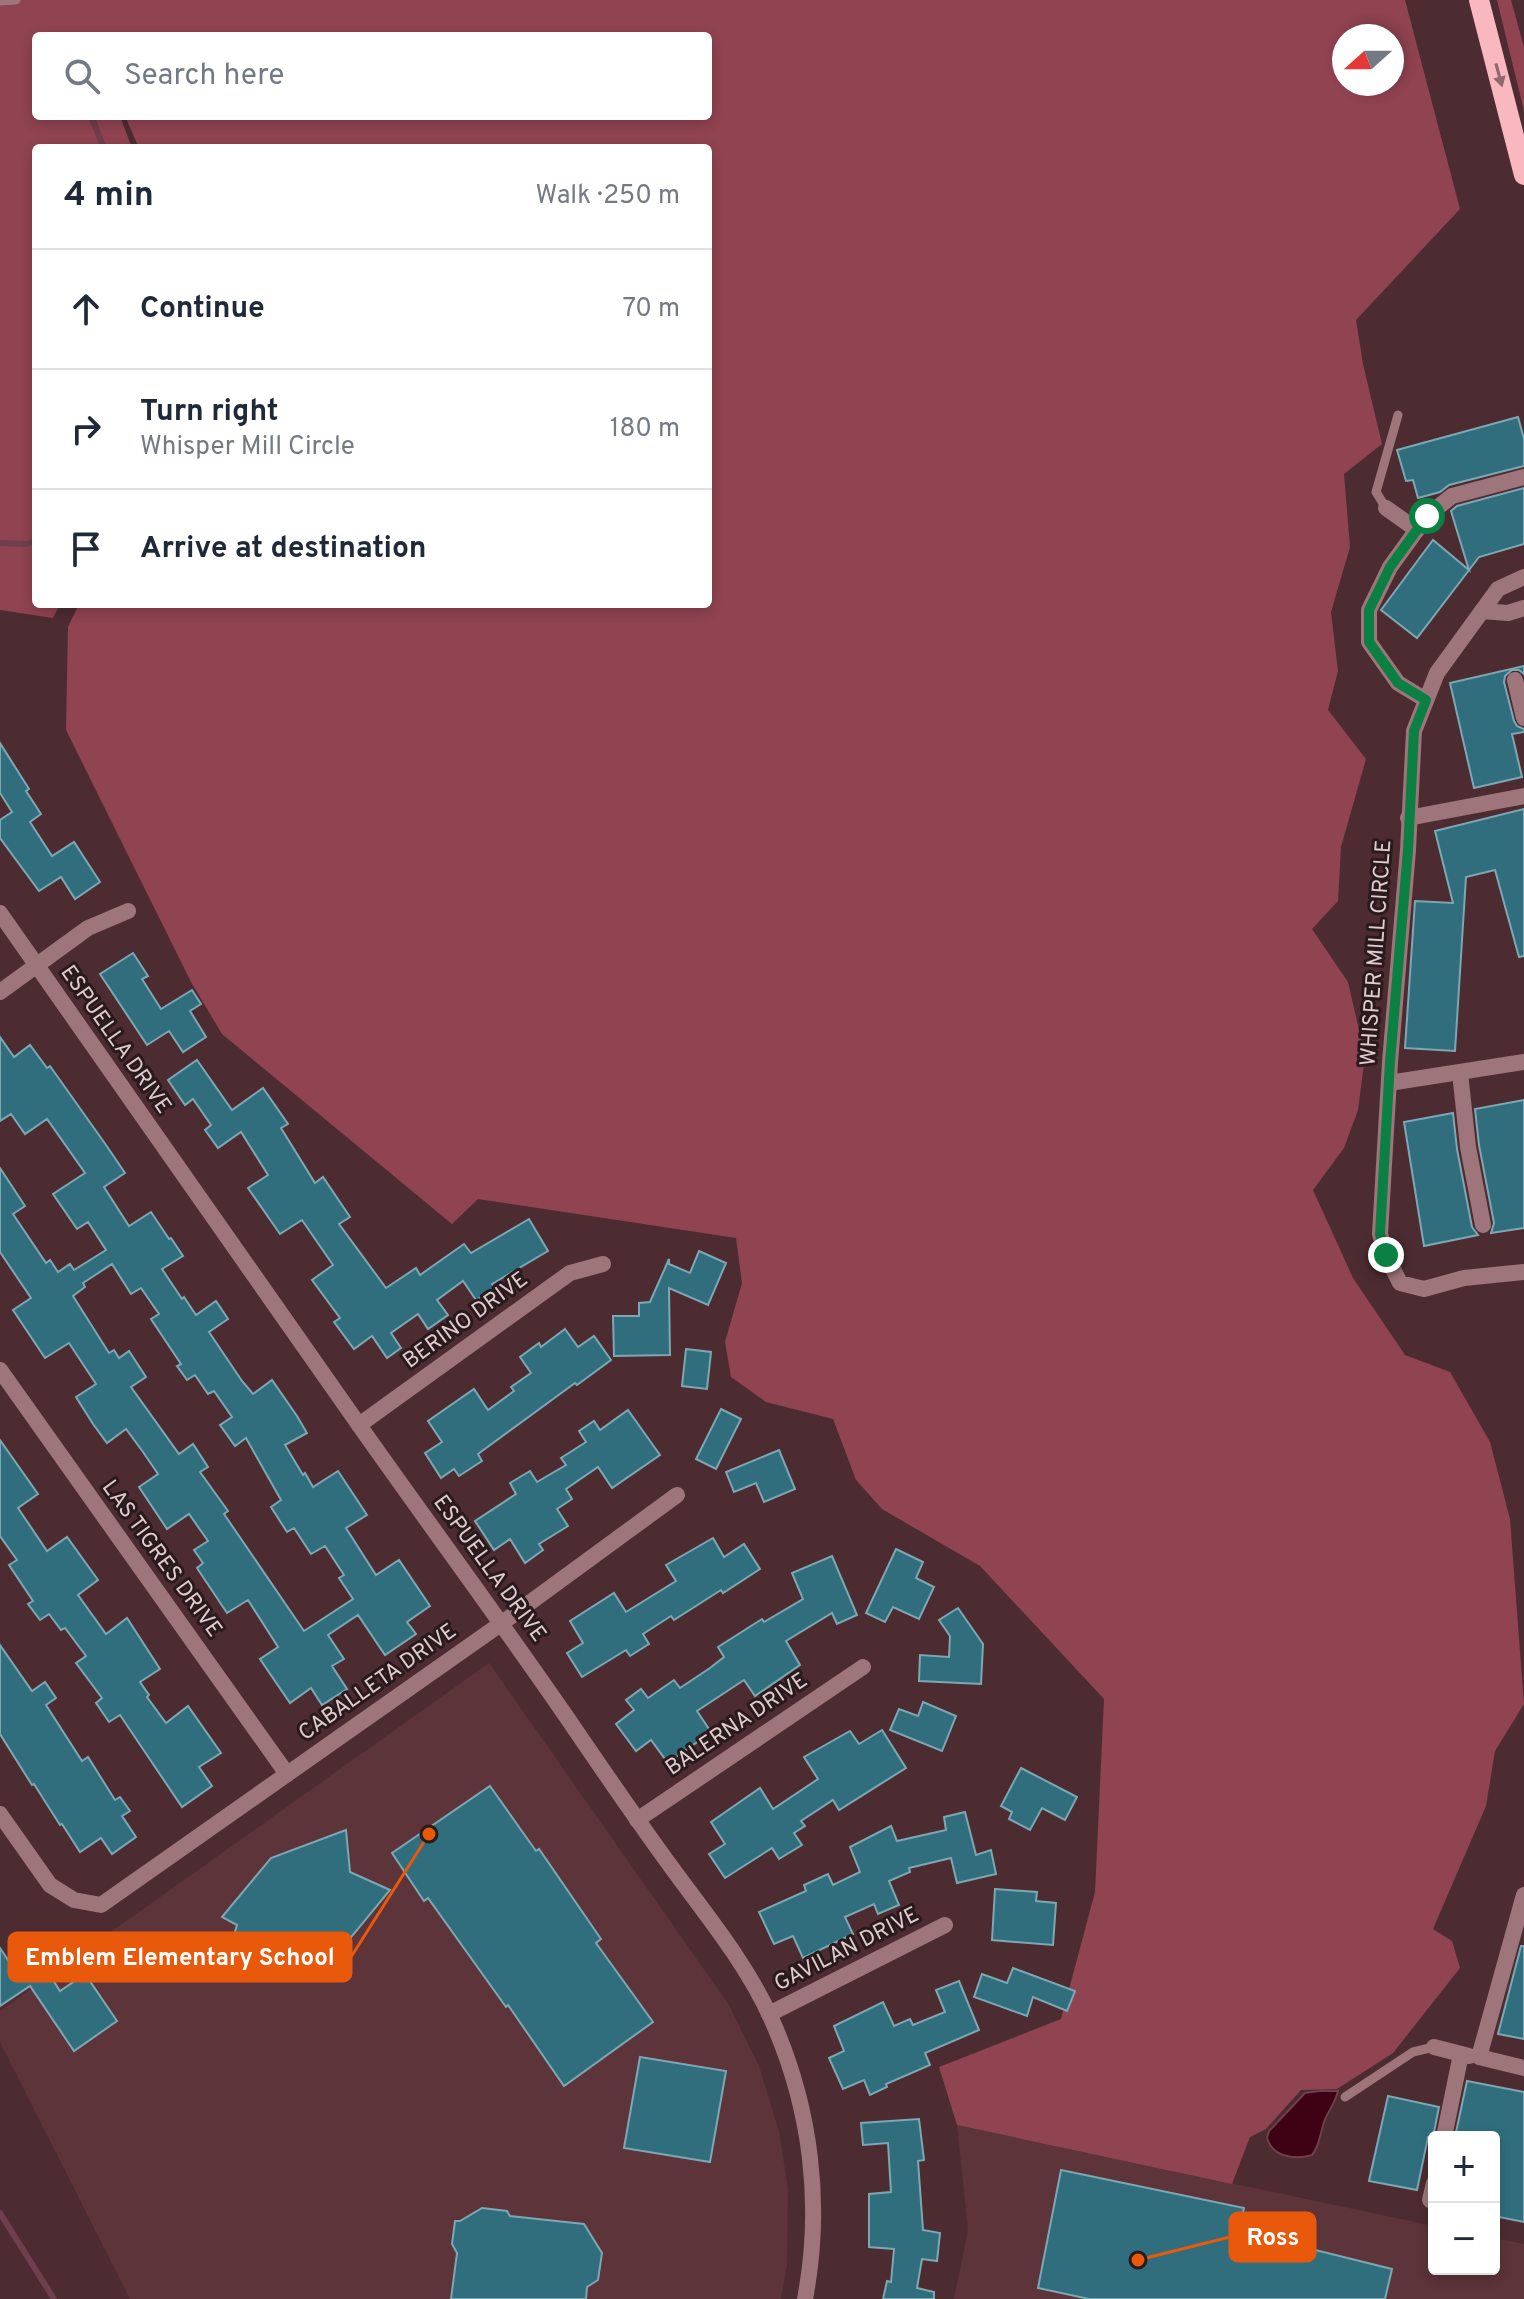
<!DOCTYPE html>
<meta charset="utf-8">
<style>
:root{--surface:#fff;--page:#f2f2f3;--text:#1f2937;--muted:#747a83;--line:#e0e1e3}
body{margin:0;font-family:Overpass,sans-serif;background:var(--page);color:var(--text)}
.controls{position:absolute;right:24px;bottom:24px;display:grid;overflow:hidden;border-radius:8px;box-shadow:0 4px 12px #0003}
.controls button{width:72px;height:72px;display:grid;place-items:center;padding:0;border:0;border-bottom:2px solid var(--line);background:var(--surface);color:var(--text);font:40px sans-serif}
.compass{position:absolute;left:1332px;top:24px;width:72px;height:72px;border-radius:50%;background:var(--surface);box-shadow:0 4px 12px #0003;rotate:249deg}
.stop{position:absolute;width:24px;height:24px;margin:-18px;border:6px solid #0b8043;border-radius:50%;background:#fff}
.stop.end{background:#0b8043;border-color:#fff;box-shadow:0 2px 8px #0008}
.list{margin:0;padding:0;list-style:none}
h2{display:flex;justify-content:space-between;align-items:center;height:104px;margin:0;padding:0 32px;font-size:34px}
h2 small{font-size:26px;font-weight:400;color:var(--muted)}
.list li{display:grid;grid-template-columns:52px 1fr auto;gap:24px;align-items:center;box-sizing:border-box;height:120px;padding:0 32px;border-top:2px solid var(--line)}
.list b{display:block;font-size:30px;white-space:nowrap}
.list p{margin:0;font-size:26px;white-space:nowrap;color:var(--muted)}
.list em{font-size:26px;font-style:normal;color:var(--muted)}
.icon{flex:none;width:44px;height:44px;fill:none;stroke:currentColor;stroke-width:2;stroke-linecap:round;stroke-linejoin:round}
.map{position:relative;flex:none;width:1524px;height:2299px;overflow:hidden}
.search{position:absolute;background:var(--surface);box-shadow:0 4px 12px #0003;left:32px;top:32px;width:680px;height:88px;display:flex;align-items:center;gap:20px;box-sizing:border-box;padding:0 28px;border-radius:8px;color:var(--muted);font-size:30px}
.panel{position:absolute;background:var(--surface);box-shadow:0 4px 12px #0003;left:32px;top:144px;width:680px;height:464px;border-radius:8px}
.map>svg:first-child{display:block}
.built{fill:#5c343a}
.green{fill:#904351;fill-rule:evenodd}
.water{fill:#3f0214;stroke:#703e4c;stroke-width:2}
.lines{fill:none;stroke-linecap:round;stroke-linejoin:round}
.stream{stroke:#703e4c;stroke-width:6}
.building{fill:#306e7e;stroke:#7da7b3;stroke-width:2;fill-rule:evenodd}
.service{stroke:#9d757a;stroke-width:9}
.minor{stroke:#9d757a;stroke-width:16}
.primary{stroke:#f9b7bf;stroke-width:20}
.oneway{fill:#91686e}
.route{stroke:#0b8043;stroke-width:10}
.labels{text-anchor:middle;dominant-baseline:central;stroke-width:6;stroke-linejoin:round;paint-order:stroke}
.street-label{font-size:22px;fill:#e1cbce;stroke:#291a1c}
.leader{fill:none;stroke:#e8590c;stroke-width:3}
.callout-dot{fill:#e8590c;stroke:#291a1c;stroke-width:3}
.callout{fill:#e8590c;stroke:#e8590c;stroke-width:3}
.callout-label{font-size:24px;text-anchor:middle;font-weight:bold;fill:#fff}
</style>
<div class="map">
<svg width="1524" height="2299" viewBox="0 0 1524 2299">
<rect width="100%" height="100%" fill="#4d2c31"/>
<g class="built">
<path d="M489,1663L729,2005L759,2066L779,2131L788,2189L787,2265L781,2299H130L0,2042V2011Z"/>
<path d="M957,2125L1434,2226V2269H1494V2238L1524,2244V2299H954L968,2230Z"/>
</g>
<g class="green">
<path d="M0,0H1405L1460,209L1356,320L1363,364L1382,444L1344,474L1350,547L1331,612L1338,671L1328,710L1366,759L1341,847L1338,901L1312,929L1348,982L1365,1056L1358,1110L1344,1148L1313,1190L1353,1278L1405,1355L1450,1372L1490,1442L1510,1519L1524,1704L1495,1751L1486,1806L1433,1929L1452,1941L1460,1968L1393,2053L1337,2089L1301,2090L1266,2129L1250,2137L1232,2184L957,2125L939,2067L1061,2019L1095,1892L1104,1699L980,1566L882,1509L856,1480L833,1419L766,1402L731,1377L725,1342L742,1283L736,1238L478,1199L452,1224L222,1034L191,982L66,730L68,627L79,604H708V148H139L125,116H708V36H36V116H120L132,148H36V604H60L53,618L0,610ZM1344,36H1392V84H1344Z"/>
<path d="M1497,0H1511L1524,47V111Z"/>
</g>
<path class="water" d="M1319,2091H1338C1335,2104 1328,2111 1324,2122C1320,2134 1320,2145 1312,2155C1295,2160 1272,2157 1267,2138L1269,2131L1305,2093Z"/>
<g class="lines">
<g class="stream">
<path d="M91,116L104,148"/>
<path d="M0,543L26,544L36,541"/>
<path d="M0,2213L54,2299"/>
</g>
</g>
<g class="building">
<path d="M1518,417L1524,439V466L1449,485L1440,492L1418,498L1413,480L1406,481L1397,450Z"/>
<path d="M1524,488V544L1479,557L1417,638L1381,610L1433,540L1469,570L1451,511L1457,506Z"/>
<path d="M1524,666V674L1519,670H1512L1505,676L1504,682L1514,721L1517,726L1524,729V732L1512,734L1522,777L1474,788L1450,683Z"/>
<path d="M0,743L29,789L26,791L41,814L30,822L52,856L74,842L100,882L75,899L61,877L39,891L0,838V820L12,812L0,793Z"/>
<path d="M1524,809V956L1519,957L1495,870L1466,877L1455,1051L1405,1048L1415,901L1453,903L1435,831Z"/>
<path d="M133,953L148,976L142,979L161,1009L192,990L201,1004L190,1011L206,1037L183,1052L169,1031L147,1045L100,974Z"/>
<path d="M0,1037L14,1057L30,1045L47,1068L50,1066L106,1145L125,1173L104,1187L129,1226L151,1212L169,1239L171,1238L183,1256L162,1269L182,1299L184,1297L196,1315L216,1301L228,1319L209,1332L242,1381L253,1394L272,1380L297,1416L307,1433L285,1445L303,1475L305,1473L313,1487L338,1471L367,1515L346,1528L376,1575L399,1560L430,1606L407,1622L416,1634L385,1655L358,1615L328,1635L344,1659L332,1666L347,1689L322,1705L311,1688L290,1703L260,1659L278,1647L248,1600L227,1613L197,1568L203,1563L194,1550L208,1541L189,1514L167,1529L139,1487L158,1474L143,1452L126,1429L107,1443L93,1424L76,1397L96,1384L69,1343L45,1358L13,1310L31,1298L0,1252V1168L25,1206L13,1214L46,1263L50,1260L58,1272L70,1264L74,1270L106,1250L88,1222L77,1229L53,1194L85,1173L47,1119L25,1134L11,1114L0,1121ZM112,1264L131,1294L141,1288L159,1314L151,1319L181,1364L177,1366L187,1380L195,1375L208,1394L214,1391L232,1417L220,1425L235,1446L246,1438L281,1500L271,1507L287,1532L294,1528L311,1554L325,1546L344,1575L339,1578L353,1599L304,1631L224,1514L228,1511L200,1472L208,1467L193,1444L179,1454L131,1387L146,1377L129,1351L119,1358L114,1350L109,1353L73,1296L85,1287L83,1283Z"/>
<path d="M197,1060L232,1110L263,1088L288,1124L281,1128L315,1183L323,1177L350,1217L339,1224L386,1288L416,1268L420,1275L464,1244L471,1253L529,1219L548,1251L492,1284L495,1288L476,1300L463,1281L437,1300L448,1315L428,1329L418,1314L391,1333L401,1348L387,1358L372,1336L354,1349L334,1322L340,1318L312,1280L333,1265L302,1220L280,1234L248,1188L268,1175L241,1132L218,1148L205,1130L211,1125L193,1099L185,1105L168,1080Z"/>
<path d="M1524,1100V1228L1491,1233L1494,1223L1479,1145L1475,1109Z"/>
<path d="M1453,1113L1457,1149L1472,1227L1478,1235L1424,1246L1404,1122Z"/>
<path d="M699,1251L726,1263L708,1305L669,1288L670,1355L614,1356L613,1316H639V1303L650,1302L669,1259V1264L690,1273Z"/>
<path d="M565,1329L578,1347L594,1336L611,1360L577,1385L575,1383L478,1454L482,1461L459,1476L454,1469L441,1478L425,1453L442,1442L428,1421L474,1389L488,1410L514,1391L511,1387L531,1373L520,1357L539,1343L541,1347Z"/>
<path d="M686,1349L711,1352L707,1389L682,1386Z"/>
<path d="M721,1409L741,1419L716,1469L696,1459Z"/>
<path d="M628,1410L660,1455L612,1488L598,1467L566,1489L572,1499L557,1509L568,1526L539,1544L543,1550L525,1563L510,1539L494,1550L475,1521L516,1494L510,1483L530,1471L537,1482L566,1465L561,1458L586,1442L579,1431L594,1421L600,1430Z"/>
<path d="M0,1440L38,1494L18,1508L47,1551L67,1537L98,1580L78,1595L106,1634L127,1618L160,1669L140,1682L149,1695L147,1697L166,1723L188,1706L221,1753L199,1767L212,1786L182,1807L120,1715L109,1722L96,1703L102,1698L76,1663L86,1656L65,1628L61,1630L49,1614L40,1620L28,1604L33,1601L9,1565L17,1560L0,1536Z"/>
<path d="M779,1450L795,1489L764,1502L756,1483L734,1492L726,1472Z"/>
<path d="M713,1538L724,1557L744,1544L760,1569L723,1593L721,1590L674,1620L671,1616L643,1634L649,1644L630,1656L626,1650L582,1677L567,1653L583,1643L570,1621L614,1593L626,1612L676,1581L666,1565Z"/>
<path d="M896,1549L923,1562L916,1578L934,1587L919,1619L893,1607L885,1622L866,1613Z"/>
<path d="M832,1556L857,1615L837,1624L832,1613L786,1641L800,1665L755,1696L744,1680L697,1711L711,1732L668,1763L651,1740L636,1751L616,1724L634,1710L626,1700L641,1689L648,1698L674,1680L680,1688L710,1668L724,1657L718,1647L762,1619L764,1622L803,1599L792,1573Z"/>
<path d="M958,1608L983,1644L981,1684L919,1681L920,1655L949,1657L950,1636L939,1620Z"/>
<path d="M0,1645L32,1691L45,1682L56,1698L46,1705L82,1761L88,1757L115,1800L120,1797L130,1811L122,1816L136,1837L112,1854L101,1838L80,1852L62,1824L60,1825L34,1784L32,1785L0,1734Z"/>
<path d="M923,1702L956,1716L942,1751L890,1730L899,1709L918,1716Z"/>
<path d="M882,1730L906,1768L839,1810L833,1800L801,1821L805,1826L794,1833L802,1845L779,1859L772,1848L725,1878L709,1854L725,1844L711,1822L760,1788L773,1809L818,1779L804,1757L850,1731L859,1744Z"/>
<path d="M1021,1768L1077,1797L1065,1820L1042,1808L1030,1830L1009,1819L1012,1812L1001,1806Z"/>
<path d="M490,1786L536,1851L539,1849L601,1939L596,1943L653,2022L564,2086L508,2005L506,2007L428,1898L424,1901L392,1853Z"/>
<path d="M965,1812L976,1855L991,1850L996,1874L957,1883L951,1858L909,1868L910,1872L889,1881L899,1905L878,1914L874,1904L845,1917L853,1934L803,1958L793,1936L774,1944L759,1912L806,1891L804,1885L828,1874L833,1885L860,1872L850,1847L891,1826L897,1841L946,1830L944,1817Z"/>
<path d="M346,1830L350,1872L390,1890L339,1952L264,1979L263,1961H252L234,1935L237,1925L222,1917L271,1858Z"/>
<path d="M995,1889L1037,1892L1036,1901L1056,1903L1053,1945L992,1940Z"/>
<path d="M1521,1946H1524V2039L1498,2034Z"/>
<path d="M0,1948L14,1969L36,1954L60,1991L85,1974L117,2021L74,2051L30,1986L0,2006Z"/>
<path d="M1013,1968L1075,1991L1067,2011L1033,1997L1027,2016L974,1997L982,1974L1007,1983Z"/>
<path d="M959,1981L979,2030L925,2053L930,2065L886,2084L887,2087L870,2095L864,2080L843,2089L829,2058L844,2051L834,2026L883,2002L894,2026L910,2019L913,2025L945,2012L936,1990Z"/>
<path d="M640,2057L726,2071L710,2162L624,2148Z"/>
<path d="M1467,2081L1524,2092V2222L1494,2216V2137H1455Z"/>
<path d="M1388,2096L1439,2107L1433,2137H1428L1417,2190L1369,2181Z"/>
<path d="M919,2119L924,2160L918,2161L923,2230L940,2233L937,2261L922,2259L917,2288L934,2292V2299H883L887,2281L891,2282L894,2249L869,2247V2194L891,2192L888,2143L863,2145L861,2123Z"/>
<path d="M1061,2170L1244,2208L1239,2231L1392,2269L1385,2299H1089L1038,2288Z"/>
<path d="M482,2208L507,2211L510,2216L584,2224L602,2253L598,2280L587,2287L586,2299H451L457,2253L452,2244L455,2221H460Z"/>
</g>
<g class="lines">
<g class="service">
<path d="M0,1L16,0"/>
<path d="M1386,508L1376,492L1398,415"/>
<path d="M1345,2097L1413,2052L1434,2047"/>
</g>
<g class="minor">
<path d="M1386,508L1417,530"/>
<path d="M1524,577L1498,589L1482,611L1437,673L1414,731L1408,850L1390,1062L1380,1234L1386,1255L1400,1283L1424,1289L1464,1278L1524,1272"/>
<path d="M1482,611L1508,613L1524,608"/>
<path d="M1515,680L1524,718"/>
<path d="M1426,700L1398,683L1369,642V610L1390,567L1427,516L1452,496L1524,477"/>
<path d="M1408,818L1524,796"/>
<path d="M0,913C119,1084 238,1255 359,1425C428,1523 500,1620 568,1719C602,1769 636,1819 672,1868C707,1916 746,1963 771,2018C811,2107 823,2204 805,2299"/>
<path d="M0,992L88,928L128,911"/>
<path d="M1460,1073L1468,1147L1483,1225"/>
<path d="M1389,1083L1524,1062"/>
<path d="M0,1370L287,1774"/>
<path d="M359,1425L570,1273L603,1264"/>
<path d="M0,1814L50,1885L74,1900L101,1905L502,1623L677,1495"/>
<path d="M637,1820L863,1667"/>
<path d="M1524,1895L1479,2057L1524,2068"/>
<path d="M769,2014L945,1925"/>
<path d="M1434,2047L1469,2056"/>
<path d="M1444,2137L1461,2054"/>
<path d="M1430,2200L1434,2183"/>
</g>
<path class="primary" d="M1479,0L1524,175"/>
</g>
<defs><path id="oneway-solid" d="M-6-.8H1V-3.2L6.5 0L1 3.2V.8H-6Z" transform="scale(2)"/></defs>
<use class="oneway" href="#oneway-solid" transform="translate(1499 75) rotate(75)"/>
<g class="lines">
<path class="route" d="M1386,1255L1380,1234L1390,1062L1408,850L1414,731L1426,700L1398,683L1369,642V610L1390,567L1427,516"/>
</g>
<g class="labels">
<g class="street-label">
<text transform="translate(1377 953) rotate(-86)">WHISPER MILL CIRCLE</text>
<text transform="translate(115 1040) rotate(55)">ESPUELLA DRIVE</text>
<text transform="translate(466 1321) rotate(-36)">BERINO DRIVE</text>
<text transform="translate(161 1559) rotate(54)">LAS TIGRES DRIVE</text>
<text transform="translate(489 1569) rotate(54)">ESPUELLA DRIVE</text>
<text transform="translate(378 1683) rotate(-35)">CABALLETA DRIVE</text>
<text transform="translate(737 1725) rotate(-34)">BALERNA DRIVE</text>
<text transform="translate(847 1950) rotate(-27)">GAVILAN DRIVE</text>
</g>
</g>
<path class="leader" d="M429 1834L351 1957M1138 2260L1230 2237"/>
<g class="callout-dot">
<circle cx="429" cy="1834" r="8"/>
<circle cx="1138" cy="2260" r="8"/>
</g>
<g class="callout">
<rect x="9" y="1933" width="342" height="48" rx="8"/>
<rect x="1230" y="2213" width="85" height="48" rx="8"/>
</g>
<g class="callout-label">
<text x="180" y="1965">Emblem Elementary School</text>
<text x="1273" y="2245">Ross</text>
</g>
</svg>
<div class="controls">
<button>+</button>
<button>−</button>
</div>
<svg class="compass" viewBox="-18 -18 36 36"><path d="M0-13l5 13h-10z" fill="#e53935"/><path d="M0 13l5-13h-10z" fill="#747a83"/></svg>
<div class="stop" style="left:1427px;top:516px"></div>
<div class="stop end" style="left:1386px;top:1255px"></div>
<div class="search"><svg class="icon" aria-label="search" viewBox="0 0 24 24"><circle cx="10" cy="10" r="6"/><path d="M15 15l6 6"/></svg>Search here</div>
<section class="panel">
<h2>4 min<small>Walk · 250 m</small></h2>
<ul class="list">
<li><svg class="icon" aria-label="ahead" viewBox="0 0 24 24"><path d="M12 20V5M6 11l6-6 6 6"/></svg><div><b>Continue</b></div><em>70 m</em></li>
<li><svg class="icon" aria-label="right" viewBox="0 0 24 24"><path d="M7 20v-9h11M14 6l5 5-5 5"/></svg><div><b>Turn right</b><p>Whisper Mill Circle</p></div><em>180 m</em></li>
<li><svg class="icon" aria-label="arrive" viewBox="0 0 24 24"><path d="M6 21V4h12l-3 4 3 4H6"/></svg><div><b>Arrive at destination</b></div></li>
</ul>
</section>
</div>
